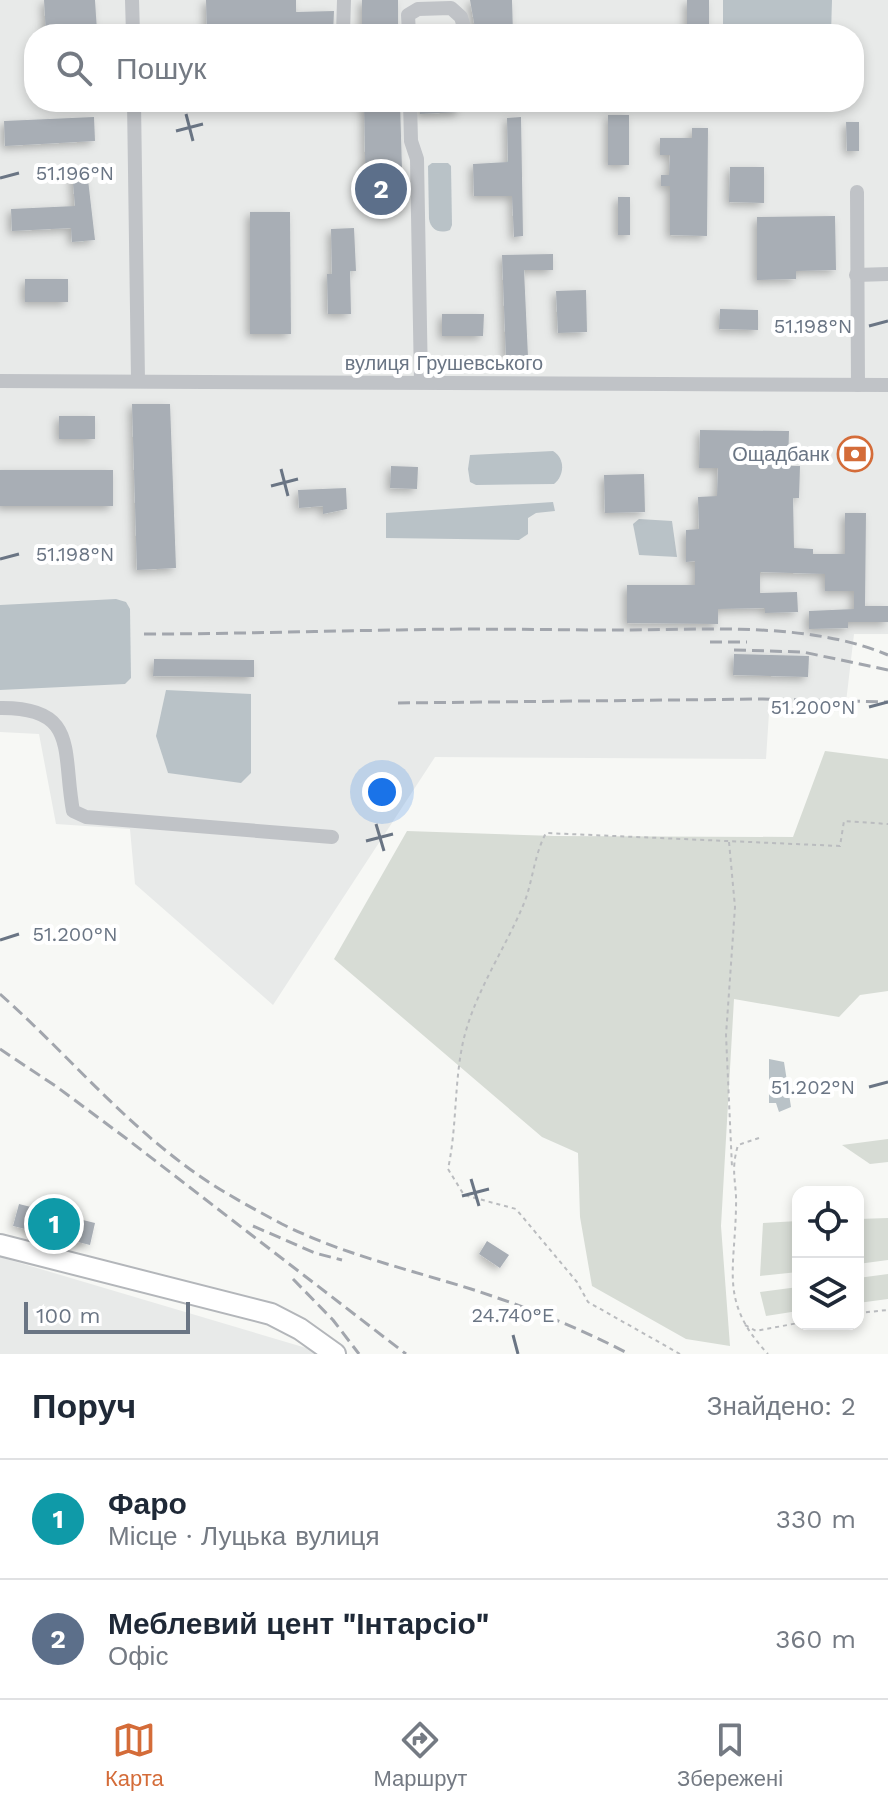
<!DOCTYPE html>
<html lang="uk">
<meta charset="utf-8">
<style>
:root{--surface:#fff;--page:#f2f2f3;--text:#1f2937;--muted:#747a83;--line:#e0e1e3;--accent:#d46c39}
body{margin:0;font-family:"Work Sans",sans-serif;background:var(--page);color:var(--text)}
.controls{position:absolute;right:24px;bottom:24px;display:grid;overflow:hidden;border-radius:16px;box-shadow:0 4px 12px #0003}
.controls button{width:72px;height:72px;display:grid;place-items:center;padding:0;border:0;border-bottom:2px solid var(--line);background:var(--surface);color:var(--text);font:40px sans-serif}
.scale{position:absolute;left:24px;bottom:20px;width:166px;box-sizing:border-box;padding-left:8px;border:4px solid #6a7584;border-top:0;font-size:22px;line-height:28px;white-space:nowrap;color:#6a7584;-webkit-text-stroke:6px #fff;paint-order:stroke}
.you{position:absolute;left:382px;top:792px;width:28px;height:28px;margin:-20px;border:6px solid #fff;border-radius:50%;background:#1a73e8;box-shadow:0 0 0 12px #1a73e833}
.badge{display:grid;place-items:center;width:52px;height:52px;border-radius:50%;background:var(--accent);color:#fff;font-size:26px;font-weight:700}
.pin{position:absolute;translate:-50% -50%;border:4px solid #fff;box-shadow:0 2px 8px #0006}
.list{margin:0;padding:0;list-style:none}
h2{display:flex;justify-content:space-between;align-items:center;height:104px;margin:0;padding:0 32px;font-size:34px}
h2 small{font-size:26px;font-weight:400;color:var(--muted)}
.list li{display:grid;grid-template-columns:52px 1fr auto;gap:24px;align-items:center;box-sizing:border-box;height:120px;padding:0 32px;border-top:2px solid var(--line)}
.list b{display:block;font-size:30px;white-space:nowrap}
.list p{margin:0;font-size:26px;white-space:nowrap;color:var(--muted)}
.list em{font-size:26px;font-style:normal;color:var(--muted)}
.icon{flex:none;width:44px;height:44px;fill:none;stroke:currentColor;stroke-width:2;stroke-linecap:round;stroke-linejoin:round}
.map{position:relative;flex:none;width:888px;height:1354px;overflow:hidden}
.search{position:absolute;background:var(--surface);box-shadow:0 4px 12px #0003;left:24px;right:24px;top:24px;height:88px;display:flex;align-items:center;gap:20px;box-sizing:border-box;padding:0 28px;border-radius:32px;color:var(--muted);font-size:30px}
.sheet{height:344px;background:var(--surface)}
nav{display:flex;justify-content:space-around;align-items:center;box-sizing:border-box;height:112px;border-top:2px solid var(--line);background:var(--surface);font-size:22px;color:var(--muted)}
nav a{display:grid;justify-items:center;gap:4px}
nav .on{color:var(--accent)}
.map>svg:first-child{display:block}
.built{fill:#e8eae9;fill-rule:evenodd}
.green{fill:#d7dcd5}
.water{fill:#b9c2c7}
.building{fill:#a8aeb5;filter:url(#shadow)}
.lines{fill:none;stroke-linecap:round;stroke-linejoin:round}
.highway-casing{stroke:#b3b6ba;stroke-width:24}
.path{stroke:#babcbf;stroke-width:2;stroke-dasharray:4 4;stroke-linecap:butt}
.minor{stroke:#c0c3c7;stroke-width:14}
.highway{stroke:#fff;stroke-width:20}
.rail{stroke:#a2a6ad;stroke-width:3;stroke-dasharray:12 6;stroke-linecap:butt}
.ticks{fill:none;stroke:#6a7584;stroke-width:3}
.labels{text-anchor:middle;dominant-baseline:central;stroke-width:8;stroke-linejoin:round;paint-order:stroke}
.street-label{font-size:20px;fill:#6a7584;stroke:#fff}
.poi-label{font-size:20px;fill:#6a7584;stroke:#fff;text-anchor:end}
.ticks-label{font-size:20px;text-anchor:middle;fill:#6a7584;stroke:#fff;stroke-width:8;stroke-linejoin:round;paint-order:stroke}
</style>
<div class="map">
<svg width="888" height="1354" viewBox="0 0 888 1354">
<defs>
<filter id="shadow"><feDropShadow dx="-3.5" dy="3.5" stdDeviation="4" flood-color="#0004"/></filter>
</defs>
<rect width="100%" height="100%" fill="#f7f8f5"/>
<g class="built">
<path d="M0,0H888V634H854L845,711L769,713L766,759L435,757L273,1005L135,884L130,829L56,824L39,734L0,732ZM34,34H854V102H34Z"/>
<path d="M0,1257L313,1350L318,1354H0Z"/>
</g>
<g class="green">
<path d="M825,751L888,759V991L860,995L839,1017L734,999L721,1226L730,1346L686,1339L592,1286L580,1217L578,1153L542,1137L334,959L407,831L555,836L793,837Z"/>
<path d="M888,1139V1162L870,1164L842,1145Z"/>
<path d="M888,1218V1260L858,1264V1219Z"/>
<path d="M798,1221V1272L760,1276L763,1223Z"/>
<path d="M888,1274V1299L858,1303V1278Z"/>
<path d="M798,1287V1311L766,1316L760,1292Z"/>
</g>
<g class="water">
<path d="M723,0H832L831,34H723Z"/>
<path d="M432,163H448L451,166L452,225L450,230C439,234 431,230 429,219L428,166Z"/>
<path d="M553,451C565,458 565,475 554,484L476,485L470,482L468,469L470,455Z"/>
<path d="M553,502L555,511L536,513L528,518V534L519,540L386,538V513Z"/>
<path d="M639,519L672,521L677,557L639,555L633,524Z"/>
<path d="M116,599L126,602L130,609L131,678L125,684L0,690V605Z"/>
<path d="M166,690L251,694V773L241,783L168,773L156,736Z"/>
<path d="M769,1059L784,1062L791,1107L779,1112L776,1103H769Z"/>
</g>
<g class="building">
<path d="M44,0H95L97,31L46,33Z"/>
<path d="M206,0H296V12L334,11L333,34H207Z"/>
<rect x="362" y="0" width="36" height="34"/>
<path d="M470,0H512L513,34H476Z"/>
<rect x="687" y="0" width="22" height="34"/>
<path d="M364,102H400L403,204L366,205Z"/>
<path d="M420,102H459V112L420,114Z"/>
<rect x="608" y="115" width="21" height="50"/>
<path d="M94,117L95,141L5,146L4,121Z"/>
<path d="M521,117L523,236L514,237L512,196H474L473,164L508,162L507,118Z"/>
<path d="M846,122H859V151H847Z"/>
<path d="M692,128H708L707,236L670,235V186H661V175H669L670,155H660V138H692Z"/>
<path d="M730,167H764V203L729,202Z"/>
<path d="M87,171L95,240L72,242L71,228L12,231L11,209L75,206L72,172Z"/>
<rect x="618" y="197" width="12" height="38"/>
<path d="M250,212H290L291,334H250Z"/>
<path d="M835,216L836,270L796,271V279L757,280V217Z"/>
<path d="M354,228L356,271H350L351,314H328L327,274H332L331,229Z"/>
<path d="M553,254V270H524L528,357L506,358L502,255Z"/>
<rect x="25" y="279" width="43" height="23"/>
<path d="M586,290L587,332L558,333L556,291Z"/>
<path d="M720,309L758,310V330L719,329Z"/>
<path d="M442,314H484L483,336H442Z"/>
<path d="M132,404H170L176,568L137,570Z"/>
<rect x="59" y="416" width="36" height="23"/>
<path d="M700,430L789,431L788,466H800L799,498H793L794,548L813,549V554H845V513H866L865,606H888V622H848V628L809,629V611L854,609V591H825V574L760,572V593L797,592L798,612L765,613V608L718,609V624L627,623V585H695V561L686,562V530L699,529L698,497L717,496L718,468H699Z"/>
<path d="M391,466L418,467L417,489L390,488Z"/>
<rect x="0" y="470" width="113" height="36"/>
<path d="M644,474L645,512L605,513L604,475Z"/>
<path d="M346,488L347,509L323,514V506L299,508L298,490Z"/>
<path d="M734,654L809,656L808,677L733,675Z"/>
<path d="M154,659L254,660V677L153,676Z"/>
<path d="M19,1204L95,1223L90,1245L13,1226Z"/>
<path d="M487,1241L509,1255L500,1268L479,1254Z"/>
</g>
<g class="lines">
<g class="highway-casing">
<path id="highway" d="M0,1245L271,1314L300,1329L335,1354"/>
</g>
<g class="path">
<path d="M729,842L735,907L726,1035L732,1167"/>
<path d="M759,1138L738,1145C730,1173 737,1181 736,1207C735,1271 719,1302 768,1354"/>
<path d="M858,1313L888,1310"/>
<path d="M745,1325L756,1331L798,1323"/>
<path d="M680,1354L588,1302L577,1282L516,1209L464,1195L448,1169C457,1127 454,1084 463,1042C474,994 503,952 522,908C533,884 533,857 546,833L840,846L844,821L888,824"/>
</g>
<g class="minor">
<path d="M132,0L133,34"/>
<path d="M343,34L344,0"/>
<path d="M409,34L408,15L418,9L451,8L461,17L466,34"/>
<path d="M134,102L138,380"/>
<path d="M410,102L411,141L417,159L421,382"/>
<path d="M857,192L858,385"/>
<path d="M856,275L888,274"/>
<path d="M0,381L888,385"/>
<path d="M0,708C79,707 62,751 73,811L86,817L332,837"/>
</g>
<use href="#highway" class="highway"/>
<g class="rail">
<path d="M144,634C230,634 314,631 399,630C472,628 545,630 618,630C704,630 807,621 888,655"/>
<path d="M710,642H747"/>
<path d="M734,650L803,652L888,670"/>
<path d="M398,703L763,699L888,702"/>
<path d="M0,994C62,1049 116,1114 183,1164C213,1187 248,1206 282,1224C342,1254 407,1269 471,1289C526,1307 578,1327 629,1354"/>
<path d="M0,1049L57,1087L127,1139L406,1354"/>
<path d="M253,1226L315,1253L342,1260"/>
<path d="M293,1279L333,1320L359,1354"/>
</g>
</g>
<path class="ticks" d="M186,114L193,141M176,131L203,124M0,178L19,173M869,326L888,321M281,469L288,496M271,486L298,479M0,559L19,554M869,707L888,702M376,824L384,851M366,841L393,834M0,940L19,934M869,1087L888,1082M471,1179L479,1206M462,1196L489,1189M513,1335L518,1354"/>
<defs>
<g id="bank-ring" transform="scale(1.8)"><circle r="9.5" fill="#fff" stroke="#d46c39" stroke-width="1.5"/><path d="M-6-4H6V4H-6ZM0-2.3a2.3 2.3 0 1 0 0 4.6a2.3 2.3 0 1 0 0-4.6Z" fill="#d46c39"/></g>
</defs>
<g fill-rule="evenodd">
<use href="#bank-ring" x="855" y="454"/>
</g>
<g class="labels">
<g class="street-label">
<text x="444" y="363">вулиця Грушевського</text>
</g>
<g class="poi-label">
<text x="829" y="454">Ощадбанк</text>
</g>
</g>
<g class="ticks-label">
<text x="75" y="180">51.196°N</text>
<text x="813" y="333">51.198°N</text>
<text x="75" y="561">51.198°N</text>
<text x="813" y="714">51.200°N</text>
<text x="75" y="941">51.200°N</text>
<text x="813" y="1094">51.202°N</text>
<text x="513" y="1322">24.740°E</text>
</g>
</svg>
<div class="controls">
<button><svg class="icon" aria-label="locate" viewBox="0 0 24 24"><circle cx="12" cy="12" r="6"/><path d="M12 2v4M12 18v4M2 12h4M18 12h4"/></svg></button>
<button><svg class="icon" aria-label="layers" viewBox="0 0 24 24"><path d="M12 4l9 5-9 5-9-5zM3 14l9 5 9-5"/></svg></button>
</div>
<div class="scale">100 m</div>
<div class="you"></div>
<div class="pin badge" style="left:54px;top:1224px;background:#0f9aa8">1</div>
<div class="pin badge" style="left:381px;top:189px;background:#5c6f8a">2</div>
<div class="search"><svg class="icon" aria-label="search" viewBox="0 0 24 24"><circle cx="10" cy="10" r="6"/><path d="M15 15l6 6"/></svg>Пошук</div>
</div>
<section class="sheet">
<h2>Поруч<small>Знайдено: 2</small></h2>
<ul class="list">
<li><span class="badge" style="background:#0f9aa8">1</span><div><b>Фаро</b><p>Місце · Луцька вулиця</p></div><em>330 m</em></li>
<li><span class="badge" style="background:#5c6f8a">2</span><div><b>Меблевий цент &quot;Інтарсіо&quot;</b><p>Офіс</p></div><em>360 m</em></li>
</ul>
</section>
<nav>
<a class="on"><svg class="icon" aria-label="map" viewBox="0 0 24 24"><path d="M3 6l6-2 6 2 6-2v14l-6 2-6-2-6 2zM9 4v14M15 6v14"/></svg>Карта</a>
<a><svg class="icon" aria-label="directions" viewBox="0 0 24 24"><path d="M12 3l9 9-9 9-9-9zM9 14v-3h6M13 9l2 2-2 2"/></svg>Маршрут</a>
<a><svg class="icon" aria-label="saved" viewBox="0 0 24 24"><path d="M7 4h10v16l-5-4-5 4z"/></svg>Збережені</a>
</nav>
